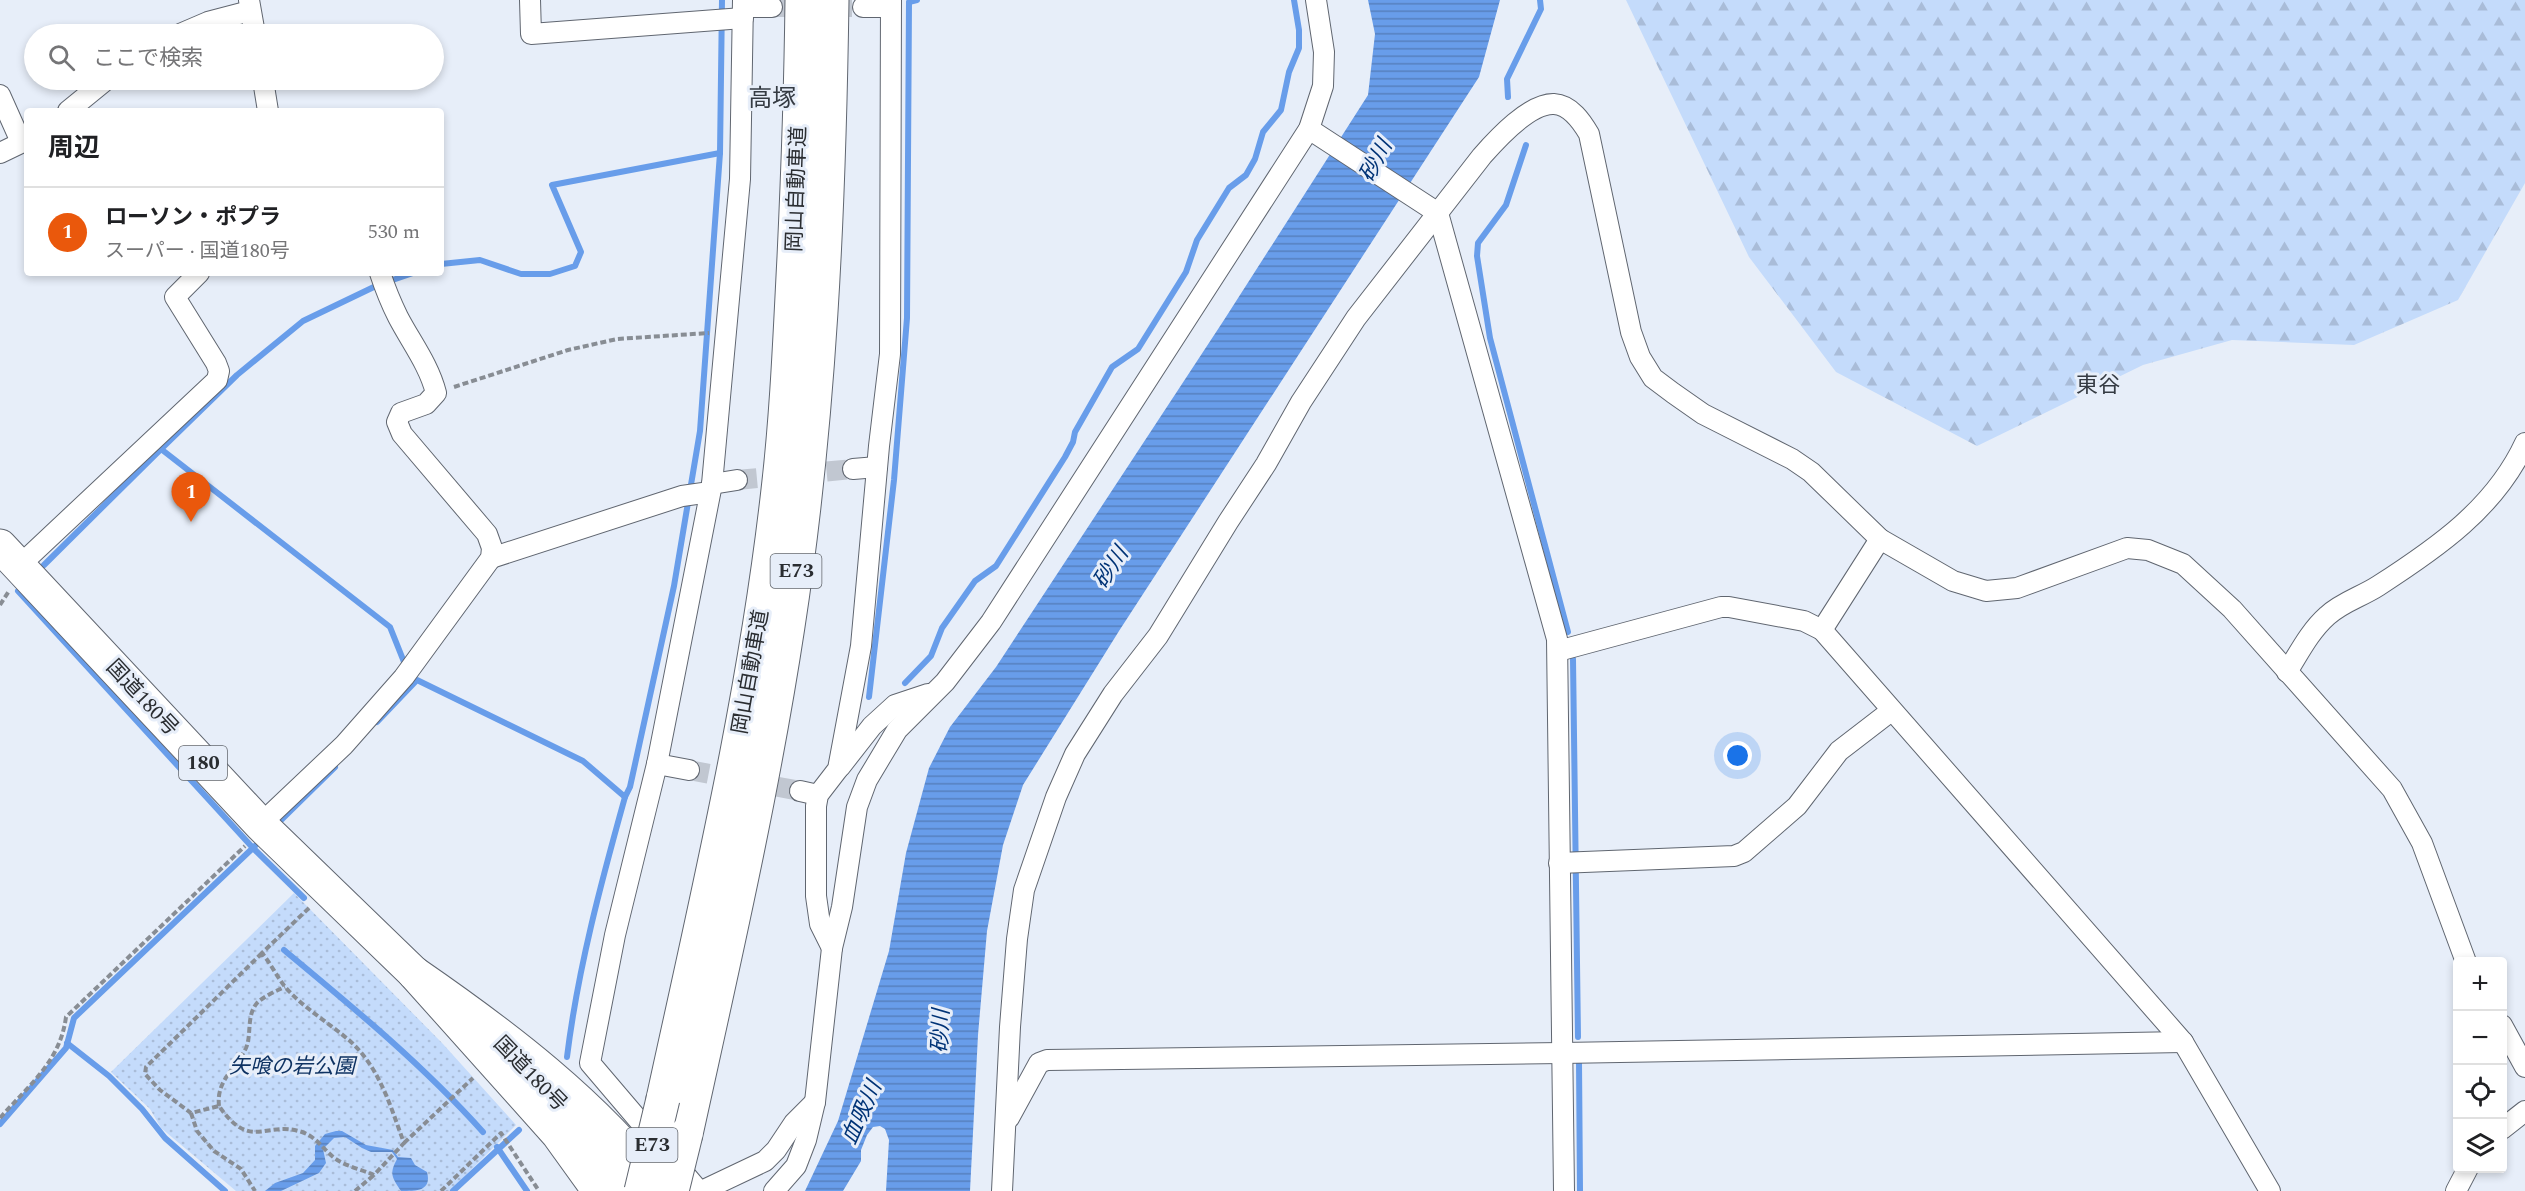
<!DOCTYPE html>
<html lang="ja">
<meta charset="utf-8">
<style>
:root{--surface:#fff;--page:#f2f2f2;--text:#202124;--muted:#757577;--line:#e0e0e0;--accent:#ea580c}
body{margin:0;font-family:Spectral,"Noto Sans JP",serif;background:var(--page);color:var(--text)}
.controls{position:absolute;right:18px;bottom:18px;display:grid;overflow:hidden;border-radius:6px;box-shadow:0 3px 9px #0003}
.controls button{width:54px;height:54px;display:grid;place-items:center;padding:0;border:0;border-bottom:2px solid var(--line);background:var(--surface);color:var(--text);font:30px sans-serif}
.you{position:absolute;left:1738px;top:756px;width:21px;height:21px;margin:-15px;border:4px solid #fff;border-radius:50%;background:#1a73e8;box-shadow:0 0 0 9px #1a73e833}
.badge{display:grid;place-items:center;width:39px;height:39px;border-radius:50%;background:var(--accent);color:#fff;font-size:20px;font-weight:700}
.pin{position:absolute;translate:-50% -50px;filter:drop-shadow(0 2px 3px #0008)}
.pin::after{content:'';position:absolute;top:32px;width:21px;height:18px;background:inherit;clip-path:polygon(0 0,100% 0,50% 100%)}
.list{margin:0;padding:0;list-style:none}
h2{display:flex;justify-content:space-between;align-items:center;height:78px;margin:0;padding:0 24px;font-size:26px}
h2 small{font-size:20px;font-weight:400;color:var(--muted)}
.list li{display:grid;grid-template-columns:39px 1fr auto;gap:18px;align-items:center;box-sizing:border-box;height:90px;padding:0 24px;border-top:2px solid var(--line)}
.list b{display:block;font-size:22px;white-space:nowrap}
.list p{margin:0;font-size:20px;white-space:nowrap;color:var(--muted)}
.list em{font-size:20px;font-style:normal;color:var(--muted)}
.icon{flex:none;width:33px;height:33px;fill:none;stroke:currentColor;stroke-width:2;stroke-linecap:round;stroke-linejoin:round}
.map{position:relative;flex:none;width:2525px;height:1191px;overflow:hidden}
.search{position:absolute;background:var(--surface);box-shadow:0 3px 9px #0003;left:24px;top:24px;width:420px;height:66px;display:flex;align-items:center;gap:15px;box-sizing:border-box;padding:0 21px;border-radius:33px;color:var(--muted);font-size:22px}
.panel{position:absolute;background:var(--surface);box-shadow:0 3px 9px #0003;left:24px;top:108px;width:420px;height:168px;border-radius:6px}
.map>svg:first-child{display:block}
.forest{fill:url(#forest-firs)}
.park{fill:url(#park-dots)}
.water{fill:url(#water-rules)}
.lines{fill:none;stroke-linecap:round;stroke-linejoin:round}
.stream{stroke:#689dea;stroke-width:6}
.minor-tunnel{stroke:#c1c7d1;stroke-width:20;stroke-dasharray:20 10;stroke-linecap:butt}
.minor-casing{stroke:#606670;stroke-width:22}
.trunk-casing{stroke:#606670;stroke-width:35}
.motorway-casing{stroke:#606670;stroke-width:35}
.path{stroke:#888d94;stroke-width:4;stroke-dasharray:6 3;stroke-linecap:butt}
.minor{stroke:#fff;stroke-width:20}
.trunk{stroke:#fff;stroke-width:33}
.motorway{stroke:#fff;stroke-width:33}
.motorway-bridge-casing{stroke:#606670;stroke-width:35;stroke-linecap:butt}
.motorway-bridge{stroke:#fff;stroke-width:33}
.labels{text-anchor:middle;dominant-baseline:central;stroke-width:6;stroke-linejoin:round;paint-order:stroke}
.shield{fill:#e7eef9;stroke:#63676d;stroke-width:1.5}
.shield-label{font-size:20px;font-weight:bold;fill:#2a2d31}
.street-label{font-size:21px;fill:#2a2d31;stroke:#e7eef9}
.park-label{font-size:21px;font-style:italic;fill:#0e3262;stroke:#e7eef9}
.water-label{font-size:22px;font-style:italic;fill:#003376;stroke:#e7eef9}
.neighbourhood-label{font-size:22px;fill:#353b43;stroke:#e7eef9}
.quarter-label{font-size:24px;fill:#353b43;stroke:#e7eef9}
</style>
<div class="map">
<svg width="2525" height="1191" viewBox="0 0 2525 1191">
<defs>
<pattern id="forest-firs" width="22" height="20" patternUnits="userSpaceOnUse" patternTransform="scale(1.5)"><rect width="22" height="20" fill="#c4dbfb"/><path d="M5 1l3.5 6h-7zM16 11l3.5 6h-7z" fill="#a9bcd8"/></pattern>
<pattern id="park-dots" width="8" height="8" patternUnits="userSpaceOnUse" patternTransform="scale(1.5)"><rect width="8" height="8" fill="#c4dbfb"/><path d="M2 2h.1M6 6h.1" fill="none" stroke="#a9bcd8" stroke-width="1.8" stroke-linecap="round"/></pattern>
<pattern id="water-rules" width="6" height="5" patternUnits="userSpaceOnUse" patternTransform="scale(1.5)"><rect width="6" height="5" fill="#689dea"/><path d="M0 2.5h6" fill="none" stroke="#5680be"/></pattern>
</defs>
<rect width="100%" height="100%" fill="#e7eef9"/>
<path class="forest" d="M1626,0H2525V183L2458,300L2354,345L2232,340L2143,365L1977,446L1836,372L1749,257Z"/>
<path class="park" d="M294,893L443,1044L516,1125L450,1191H236L161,1128L150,1109L111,1072Z"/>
<g class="water">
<path d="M1368,0H1500L1479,77L1119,631L1023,785L1003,845L987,931L978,1035L970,1191H886L889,1140L885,1129L880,1126L873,1127L867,1135L861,1150V1161L843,1191H805L838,1121L889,951L906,853L929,768L950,727L996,667L1224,320L1368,95L1375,34Z"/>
<path d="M336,1131H342L366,1145L393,1150L398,1157L411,1158L415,1165L427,1172C432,1191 417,1191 401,1191C392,1177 389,1174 397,1159L392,1152H371L362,1148L345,1137L334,1138L323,1149L326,1163L319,1173L281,1191H265L275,1183L303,1173L315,1160V1146L325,1134Z"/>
</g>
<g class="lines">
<g class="stream">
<path d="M1508,97L1507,79L1541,9L1540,0"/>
<path d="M1526,145L1506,205L1478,243L1477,256L1490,338L1568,632"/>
<path d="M441,264L480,260L521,274H550L575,266L581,252L552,185L720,153"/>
<path d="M161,449L237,375L303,321L378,285L413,273"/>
<path d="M44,565L161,449L390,627L406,667"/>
<path d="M18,591L253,848L304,898"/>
<path d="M1573,659L1578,1037"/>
<path d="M905,683L931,656L942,628L975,581L996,566L1065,457L1073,442L1075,432L1112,367L1138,349L1186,272L1197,240L1229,188L1246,175L1255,159L1263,132L1281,110L1289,72L1299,48V30L1294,0"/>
<path d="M869,697L894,480L907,318L909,2L917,0"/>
<path d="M377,722L417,680L583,761L625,797L630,787L674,586L700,431L720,153L722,0"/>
<path d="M280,821L335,767"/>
<path d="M284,950C354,1008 423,1065 483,1132"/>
<path d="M67,1043L109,1076L142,1109L165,1138L225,1191"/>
<path d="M567,1057C578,968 601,883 625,797"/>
<path d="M1579,1061L1580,1191"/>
<path d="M0,1124L66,1048L74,1018L255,846"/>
<path d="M497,1147L527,1191"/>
<path d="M453,1191L519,1130"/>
</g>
<g class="minor-tunnel">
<path d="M772,7H863"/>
<path d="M737,480L853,469"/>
<path d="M689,770L800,791"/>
</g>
<g class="minor-casing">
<g id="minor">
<path d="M249,0L255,34"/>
<path d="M530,0L531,34L743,18"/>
<path d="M743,7H772"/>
<path d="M863,7H890"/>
<path d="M180,34L208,22L250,11"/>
<path d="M263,80L268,111"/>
<path d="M0,95L21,142"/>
<path d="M68,111L106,80"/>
<path d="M1309,129L1438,213L1557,639L1564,1191"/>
<path d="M0,153L27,140"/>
<path d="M853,469L877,467"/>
<path d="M712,484L737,480"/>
<path d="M491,558L682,496L710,492"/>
<path d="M19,566L217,380L219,371L216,363L175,297L199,273"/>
<path d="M1822,630L1880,539"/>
<path d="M1558,651L1721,607H1729L1804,621L1822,630L2183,1042L2270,1191"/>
<path d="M2287,672C2299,653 2310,631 2327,616C2342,602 2361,597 2378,586C2437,548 2495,508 2525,443"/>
<path d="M657,764L689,770"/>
<path d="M840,767L872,726L895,705L928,694"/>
<path d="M800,791L818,795"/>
<path d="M262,826L269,816L344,745L404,677L491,558L492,548L487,534L402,434L397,422L401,413L426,404L436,393C429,365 411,342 398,317C391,303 385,288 380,273"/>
<path d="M1559,863L1734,856L1744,852L1797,806L1839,751L1891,711"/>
<path d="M832,948L820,924L816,896V806L818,795L838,769L861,646L879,446L890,354L891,0"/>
<path d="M2502,1025L2525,1067"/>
<path d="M1009,1118L1039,1063L1047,1060L1562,1053L2183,1042"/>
<path d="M2502,1129L2525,1111"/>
<path d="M706,1189L765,1161L776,1150L794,1123L815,1102"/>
<path d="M699,1191L590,1063L615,935L657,764L712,484L740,179L743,0"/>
<path d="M774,1191L796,1166L806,1140L815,1102L832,948L842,907L857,807L867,780L897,730L945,682L991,622L1309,129L1323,86L1324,52L1316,0"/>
<path d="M1002,1191L1010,1027L1017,939L1024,890L1056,797L1075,754L1113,694L1158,636L1228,522L1266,464L1301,402L1356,318L1482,156C1497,139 1530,103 1554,104C1571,105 1582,122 1589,134L1631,332L1640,357L1653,378L1673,393L1703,414L1792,459L1811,472L1880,539L1953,581L1986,591L2017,588L2127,548L2148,550L2183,564L2232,609L2392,789L2422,843L2466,962"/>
<path d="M2456,1191L2468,1168"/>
</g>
</g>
<g class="trunk-casing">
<g id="trunk">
<path d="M0,546L262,826L414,973L558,1134L599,1191"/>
<path d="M560,1104L600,1150L630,1191"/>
</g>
</g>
<g class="motorway-casing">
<g id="motorway">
<path d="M414,973C504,1035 595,1104 662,1191"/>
<path d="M663,1099C707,897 755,695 778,490C787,413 790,334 794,257C798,171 801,86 802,0"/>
<path d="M686,1134C723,965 762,797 788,626C820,419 829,209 832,0"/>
</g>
</g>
<g class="path">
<path d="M454,387L568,350L617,339L709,333"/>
<path d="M0,605L9,591"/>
<path d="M262,953L146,1067L145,1074L160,1090L191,1113L219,1106C251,1152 265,1120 302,1132C319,1138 325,1153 339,1161C349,1167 363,1170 374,1175L404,1143C391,1108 380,1068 350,1041C329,1023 305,1009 286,988C277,977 271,964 262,953L310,907"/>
<path d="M219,1106C216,1080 236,1069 246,1048C252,1034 246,1016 257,1003C264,996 276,991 285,987"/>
<path d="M191,1113L197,1131L214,1151L241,1169L255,1191"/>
<path d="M0,1118C29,1085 60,1062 66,1017L245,846"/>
<path d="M404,1143L473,1078"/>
<path d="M355,1191L374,1175"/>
<path d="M441,1191L501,1133L539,1191"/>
</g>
<use href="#minor" class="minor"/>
<use href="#trunk" class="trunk"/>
<use href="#motorway" class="motorway"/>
<g class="motorway-bridge-casing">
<g id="motorway-bridge">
<path d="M641,1191L663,1099"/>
<path d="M672,1191L686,1134"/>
</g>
</g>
<use href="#motorway-bridge" class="motorway-bridge"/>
</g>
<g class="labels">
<g class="shield">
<rect x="770.5" y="554" width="51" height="34" rx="4.5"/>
<rect x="179" y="746" width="48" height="34" rx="4.5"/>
<rect x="626.5" y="1128" width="51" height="34" rx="4.5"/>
</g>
<g class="shield-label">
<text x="796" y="571">E73</text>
<text x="203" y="763">180</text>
<text x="652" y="1145">E73</text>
</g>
<g class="street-label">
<text transform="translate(797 189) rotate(-88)">岡山自動車道</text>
<text transform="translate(751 672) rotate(-80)">岡山自動車道</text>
<text transform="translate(142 698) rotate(47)">国道180号</text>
<text transform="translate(530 1074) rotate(46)">国道180号</text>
</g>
<g class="park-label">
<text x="292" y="1067">矢喰の岩公園</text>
</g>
<g class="water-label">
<text transform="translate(1376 161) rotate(-62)">砂川</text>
<text transform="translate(1111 568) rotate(-57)">砂川</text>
<text transform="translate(941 1031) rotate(-88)">砂川</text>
<text transform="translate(862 1113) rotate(-66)">血吸川</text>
</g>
<g class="neighbourhood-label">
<text x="2098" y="385">東谷</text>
</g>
<g class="quarter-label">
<text x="772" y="99">高塚</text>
</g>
</g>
</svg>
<div class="controls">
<button>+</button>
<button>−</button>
<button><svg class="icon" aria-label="locate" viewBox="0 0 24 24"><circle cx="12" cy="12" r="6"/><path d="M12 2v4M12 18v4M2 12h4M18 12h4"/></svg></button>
<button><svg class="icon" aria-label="layers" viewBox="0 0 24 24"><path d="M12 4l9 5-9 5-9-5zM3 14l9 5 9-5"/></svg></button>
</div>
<div class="you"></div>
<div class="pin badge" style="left:191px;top:522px">1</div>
<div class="search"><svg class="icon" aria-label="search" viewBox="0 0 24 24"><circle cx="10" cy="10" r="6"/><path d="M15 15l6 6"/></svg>ここで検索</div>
<section class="panel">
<h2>周辺<small></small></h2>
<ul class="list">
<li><span class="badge">1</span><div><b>ローソン・ポプラ</b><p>スーパー · 国道180号</p></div><em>530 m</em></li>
</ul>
</section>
</div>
